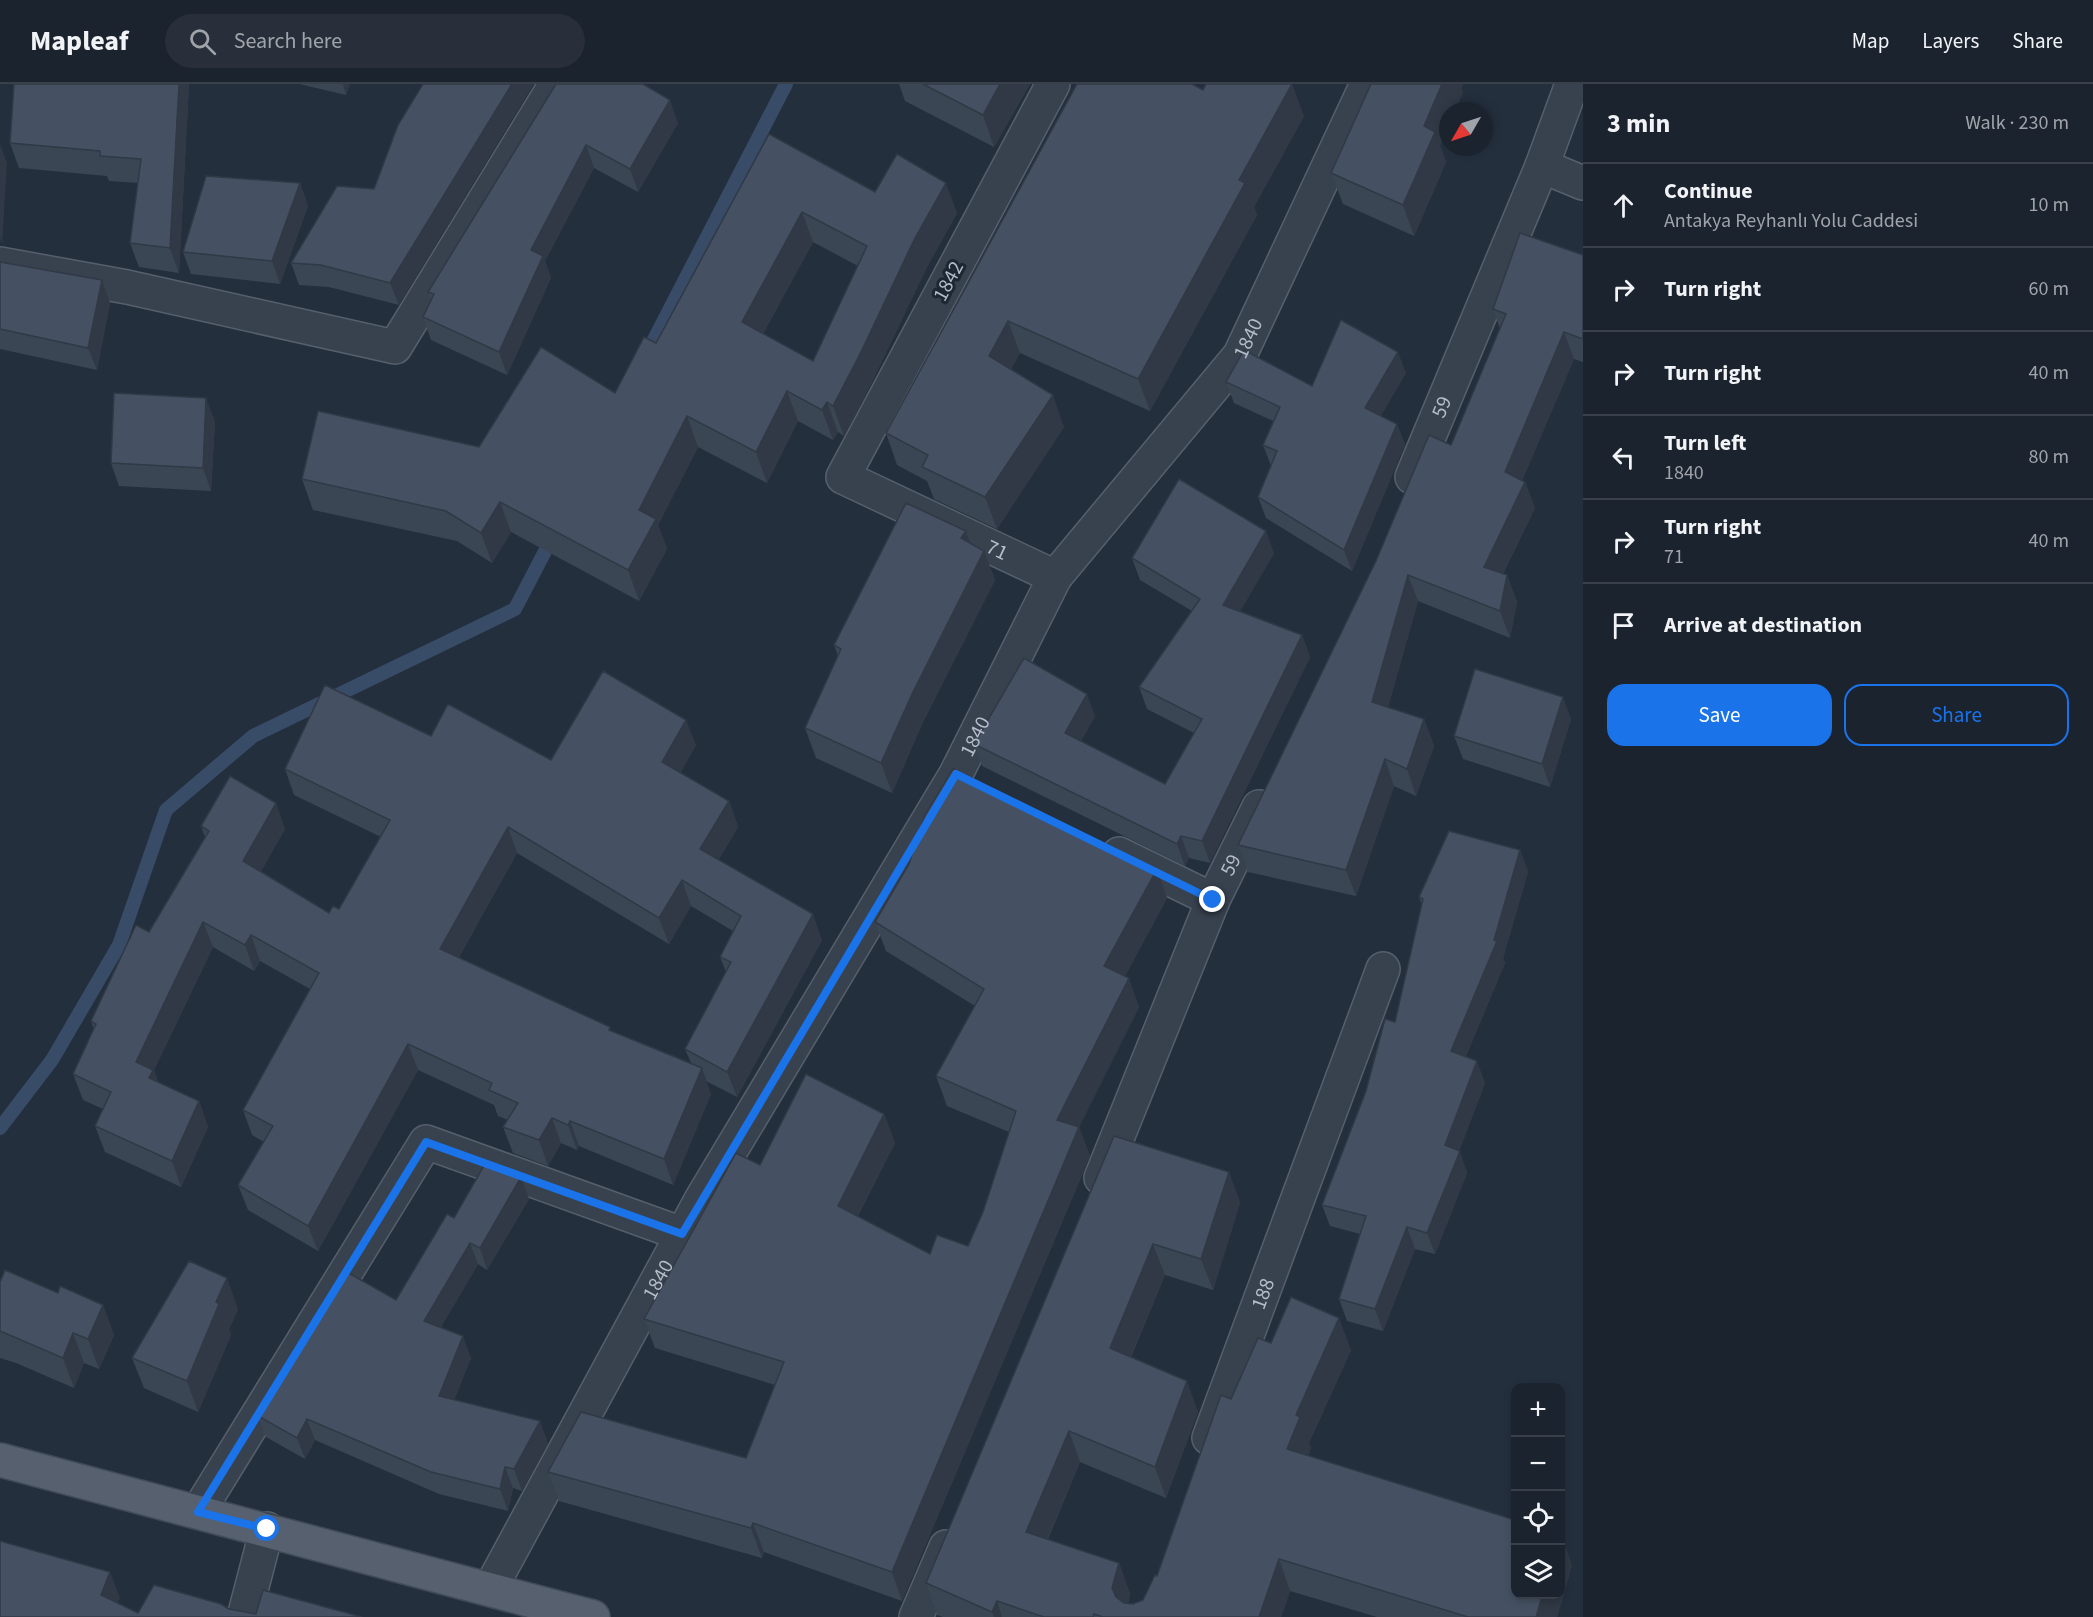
<!DOCTYPE html>
<meta charset="utf-8">
<style>
:root{--surface:#1b232e;--page:#282f3a;--text:#f1f3f6;--muted:#a0a4aa;--line:#39404a;--accent:#1a73e8}
body{margin:0;font-family:"Source Sans 3",sans-serif;background:var(--page);color:var(--text)}
.controls{position:absolute;right:18px;bottom:18px;display:grid;overflow:hidden;border-radius:12px;box-shadow:0 3px 9px #0003}
.controls button{width:54px;height:54px;display:grid;place-items:center;padding:0;border:0;border-bottom:2px solid var(--line);background:var(--surface);color:var(--text);font:30px sans-serif}
.compass{position:absolute;left:1439px;top:18px;width:54px;height:54px;border-radius:50%;background:var(--surface);box-shadow:0 3px 9px #0003;rotate:231deg}
.stop{position:absolute;width:18px;height:18px;margin:-14px;border:4px solid #1a73e8;border-radius:50%;background:#fff}
.stop.end{background:#1a73e8;border-color:#fff;box-shadow:0 2px 6px #0008}
.list{margin:0;padding:0;list-style:none}
h2{display:flex;justify-content:space-between;align-items:center;height:78px;margin:0;padding:0 24px;font-size:26px}
h2 small{font-size:20px;font-weight:400;color:var(--muted)}
.list li{display:grid;grid-template-columns:39px 1fr auto;gap:18px;align-items:center;box-sizing:border-box;height:84px;padding:0 24px;border-top:2px solid var(--line)}
.list b{display:block;font-size:22px;white-space:nowrap}
.list p{margin:0;font-size:20px;white-space:nowrap;color:var(--muted)}
.list em{font-size:20px;font-style:normal;color:var(--muted)}
.actions{display:flex;gap:12px;padding:18px 24px}
.actions a{flex:1;padding:14px 0;border:2px solid var(--accent);border-radius:18px;text-align:center;font-size:21px;color:var(--accent)}
.actions .main{background:var(--accent);color:#fff}
.icon{flex:none;width:33px;height:33px;fill:none;stroke:currentColor;stroke-width:2;stroke-linecap:round;stroke-linejoin:round}
.map{position:relative;flex:none;width:1583px;height:1533px;overflow:hidden}
header{display:flex;align-items:center;gap:36px;box-sizing:border-box;height:84px;padding:0 30px;background:var(--surface);border-bottom:2px solid var(--line)}
header strong{font-size:28px}
nav{display:flex;gap:33px;margin-inline-start:auto;font-size:21px}
.search{width:420px;height:54px;background:var(--page);display:flex;align-items:center;gap:15px;box-sizing:border-box;padding:0 21px;border-radius:33px;color:var(--muted);font-size:22px}
main{display:flex}
aside{flex:1;background:var(--surface)}
.map>svg:first-child{display:block}
.lines{fill:none;stroke-linecap:round;stroke-linejoin:round}
.stream{stroke:#394c67;stroke-width:14}
.minor-casing{stroke:#565f6c;stroke-width:36}
.major-casing{stroke:#414a57;stroke-width:36}
.minor{stroke:#38414e;stroke-width:33}
.major{stroke:#56606e;stroke-width:33}
.wall{fill:#3b4654;fill-rule:evenodd}
.shaded-wall{fill:#303945}
.building{fill:#455162;stroke:#303945;stroke-width:1.5;fill-rule:evenodd}
.route{stroke:#1a73e8;stroke-width:8}
.labels{text-anchor:middle;dominant-baseline:central;stroke-width:6;stroke-linejoin:round;paint-order:stroke}
.street-label{font-size:21px;fill:#b4bcc9;stroke:#1d2633}
</style>
<header>
<strong>Mapleaf</strong>
<div class="search"><svg class="icon" aria-label="search" viewBox="0 0 24 24"><circle cx="10" cy="10" r="6"/><path d="M15 15l6 6"/></svg>Search here</div>
<nav><a>Map</a><a>Layers</a><a>Share</a></nav>
</header>
<main>
<div class="map">
<svg width="1583" height="1533" viewBox="0 0 1583 1533">
<rect width="100%" height="100%" fill="#242f3e"/>
<g class="lines">
<g class="stream">
<path d="M645,273L786,0"/>
<path d="M0,1044L52,976L119,861L166,726L253,652L515,525L554,450"/>
</g>
<g class="minor-casing">
<g id="minor">
<path id="s1" d="M1053,0L843,393L1055,493"/>
<path d="M1542,82L1583,99"/>
<path d="M0,180L127,203L395,263L556,0"/>
<path id="s2" d="M1412,393L1542,82L1572,0"/>
<path d="M1119,770L1213,816"/>
<path id="s3" d="M1101,1094L1213,816L1259,723"/>
<path id="s4" d="M1209,1354L1383,885"/>
<path d="M198,1428L426,1058L682,1150"/>
<path id="s5" d="M490,1505L701,1116L956,690L1055,493L1240,271L1367,0"/>
<path d="M244,1533L267,1445"/>
<path d="M916,1533L946,1463"/>
</g>
</g>
<g class="major-casing">
<path id="major" d="M0,1376L593,1533"/>
</g>
<use href="#minor" class="minor"/>
<use href="#major" class="major"/>
</g>
<g class="wall">
<path d="M189,0L179,189L139,183L130,159L138,99L109,97L107,92L19,84L10,59Z"/>
<path d="M299,0H350L346,11Z"/>
<path d="M556,0L678,39L638,108L594,84L545,177L551,194L507,291L431,256L423,233L431,216L428,208Z"/>
<path d="M899,0H1030L994,63L905,17Z"/>
<path d="M1371,0H1463L1461,5L1463,8L1440,61L1446,78L1414,152L1343,120L1331,89Z"/>
<path d="M1203,6L1304,32L1254,123L1257,131L1150,327L1020,269L1011,285L1064,343L997,445L934,415L927,397L897,381L886,349Z"/>
<path d="M769,50L875,108L957,129L926,185L872,298L844,352L838,348L833,356L798,337L767,399L698,363L658,441L667,465L639,517L511,448L492,479L457,457L313,426L302,395L479,363L615,309L656,259ZM813,158L858,182L813,277L763,250Z"/>
<path d="M300,99L308,122L280,200L191,190L183,168Z"/>
<path d="M374,105L399,221L329,203L299,201L291,179Z"/>
<path d="M1583,171V278L1574,275L1522,396L1525,398L1535,424L1503,490L1507,491L1517,518L1510,554L1418,517L1388,623L1424,635L1434,662L1416,712L1394,702L1356,812L1248,788L1238,761L1451,361L1500,245L1493,225Z"/>
<path d="M0,178L110,219L97,286L0,265Z"/>
<path d="M1406,289L1381,331L1405,360L1352,487L1266,434L1258,413L1271,382L1263,361L1273,337L1234,319L1226,298L1312,302Z"/>
<path d="M215,337L211,407L119,402L111,379Z"/>
<path d="M966,447L970,459L984,467L995,496L923,638L892,709L816,674L805,644L838,572L834,561Z"/>
<path d="M1274,469L1240,527L1302,551L1310,573L1210,779L1189,774L1185,782L982,682L974,660L1095,632L1081,657L1165,700L1194,649L1147,625L1139,603L1192,527L1140,496L1132,474Z"/>
<path d="M1571,635L1550,703L1463,675L1454,652Z"/>
<path d="M431,652L551,676L696,661L680,689L729,717L738,743L719,775L822,856L737,1013L706,997L711,1010L673,1101L579,1062L577,1066L561,1059L548,1082L513,1069L503,1043L508,1036L498,1032L494,1021L418,986L318,1167L248,1126L238,1101L264,1058L252,1051L243,1026L310,905L260,877L254,887L213,863L154,986L158,998L199,1017L208,1043L181,1103L105,1068L95,1042L103,1025L83,1016L73,990L94,946L91,937L149,848L205,753L201,742L285,745L261,787L329,829L339,825L381,753L294,711L285,685ZM517,769L669,860L691,822L733,847L720,873L726,888L685,965L691,979L612,947L459,873Z"/>
<path d="M1520,766L1528,788L1503,874L1505,879L1466,972L1485,999L1459,1067L1467,1089L1435,1170L1415,1165L1383,1247L1347,1237L1339,1215L1360,1150L1330,1142L1322,1121L1395,938L1422,822L1419,813Z"/>
<path d="M1157,785L1167,814L1125,892L1139,923L1079,1043L1090,1072L902,1517L764,1468L762,1474L559,1417L548,1388L746,1374L775,1301L655,1264L644,1235L760,1081L884,1030L895,1059L858,1132L930,1170L968,1162L983,1128L1009,1048L947,1022L936,992L975,922L886,867L875,838Z"/>
<path d="M1114,1052L1229,1088L1240,1119L1213,1206L1165,1191L1131,1273L1198,1328L1166,1414L1080,1378L1048,1455L1119,1479L1130,1510L1128,1520H1133L1143,1516L1157,1492L1231,1315L1271,1259L1351,1266L1309,1359L1311,1364L1308,1372L1572,1481L1557,1533H1377L1290,1507L1281,1533H943L937,1531L926,1499Z"/>
<path d="M529,1115L487,1186L478,1180L441,1243L471,1274L454,1316L548,1359L522,1407L513,1404L508,1427L439,1410L315,1356L305,1375L266,1353L258,1332L396,1216L454,1134Z"/>
<path d="M0,1195L58,1209L103,1221L114,1251L99,1285L84,1279L74,1304L16,1279L0,1274Z"/>
<path d="M238,1225L229,1245L231,1251L198,1328L144,1304L132,1274Z"/>
</g>
<g class="shaded-wall">
<path d="M179,0H189L179,189L170,164Z"/>
<path d="M343,0H350L346,11Z"/>
<path d="M512,0H534L399,221L390,199Z"/>
<path d="M1000,0H1030L994,63L983,31Z"/>
<path d="M1292,0L1304,32L1254,123L1257,131L1150,327L1138,295L1239,96Z"/>
<path d="M1442,0H1463L1461,5L1463,8L1455,27H1448V42L1440,61L1446,78L1414,152L1403,121L1424,42Z"/>
<path d="M670,16L678,39L638,108L630,85Z"/>
<path d="M0,60L7,79L2,160L0,154Z"/>
<path d="M586,61L594,84L545,177L551,194L507,291L499,268L531,166Z"/>
<path d="M300,99L308,122L280,200L272,177Z"/>
<path d="M946,99L957,129L926,185L872,298L844,352L833,322L915,154Z"/>
<path d="M802,128L813,158L753,268L742,238Z"/>
<path d="M102,196L110,219L97,286L88,264Z"/>
<path d="M1008,237L1020,269L1001,305L989,272Z"/>
<path d="M1564,248L1574,275L1515,414L1505,388Z"/>
<path d="M1398,268L1406,289L1373,344L1365,324Z"/>
<path d="M787,307L798,337L767,399L756,368Z"/>
<path d="M1053,311L1064,343L997,445L985,413Z"/>
<path d="M206,314L215,337L211,407L203,384Z"/>
<path d="M827,318L838,348L833,356L822,326Z"/>
<path d="M687,332L698,363L658,441L667,465L639,517L628,486L639,426Z"/>
<path d="M1397,340L1405,360L1352,487L1344,466Z"/>
<path d="M1525,398L1535,424L1494,509L1484,483Z"/>
<path d="M500,418L511,448L492,479L481,449Z"/>
<path d="M966,447L976,477L961,454Z"/>
<path d="M1266,447L1274,469L1231,543L1223,521Z"/>
<path d="M984,467L995,496L923,638L892,709L881,679L913,608Z"/>
<path d="M1408,491L1418,517L1382,645L1372,618Z"/>
<path d="M1507,491L1517,518L1510,554L1500,527Z"/>
<path d="M1302,551L1310,573L1210,779L1202,757Z"/>
<path d="M1087,610L1095,632L1073,671L1065,649Z"/>
<path d="M1563,613L1571,635L1550,703L1542,680Z"/>
<path d="M1424,635L1434,662L1416,712L1407,685Z"/>
<path d="M686,636L696,661L671,704L662,678Z"/>
<path d="M1385,675L1394,702L1356,812L1346,786Z"/>
<path d="M729,717L738,743L710,790L700,765Z"/>
<path d="M276,719L285,745L252,802L243,777Z"/>
<path d="M508,743L517,769L449,890L440,865Z"/>
<path d="M1181,752L1189,774L1185,782L1177,760Z"/>
<path d="M1520,766L1528,788L1503,874L1505,879L1459,988L1451,967L1494,856Z"/>
<path d="M1157,785L1167,814L1115,911L1104,882Z"/>
<path d="M682,796L691,822L669,860L659,834Z"/>
<path d="M813,830L822,856L737,1013L727,988Z"/>
<path d="M203,838L213,863L154,986L163,1011L136,978Z"/>
<path d="M251,851L260,877L254,887L245,861Z"/>
<path d="M1129,894L1139,923L1068,1065L1057,1036Z"/>
<path d="M408,960L418,986L318,1167L308,1142Z"/>
<path d="M1477,977L1485,999L1453,1083L1445,1061Z"/>
<path d="M702,984L711,1010L673,1101L664,1075Z"/>
<path d="M199,1017L208,1043L181,1103L172,1077Z"/>
<path d="M884,1030L895,1059L848,1151L838,1122Z"/>
<path d="M552,1034L561,1059L548,1082L539,1056Z"/>
<path d="M570,1037L579,1062L577,1066L568,1041Z"/>
<path d="M1079,1043L1090,1072L902,1517L892,1488Z"/>
<path d="M1460,1067L1467,1089L1435,1170L1427,1149Z"/>
<path d="M1229,1088L1240,1119L1213,1206L1201,1175Z"/>
<path d="M521,1093L529,1115L487,1186L480,1164Z"/>
<path d="M1407,1143L1415,1165L1383,1247L1375,1225Z"/>
<path d="M470,1159L478,1180L432,1258L424,1237Z"/>
<path d="M1153,1160L1165,1191L1121,1295L1110,1264Z"/>
<path d="M227,1194L238,1225L229,1245L231,1251L198,1328L187,1297L216,1218Z"/>
<path d="M103,1221L114,1251L99,1285L88,1255Z"/>
<path d="M1339,1234L1351,1266L1309,1359L1311,1364L1298,1396L1287,1365L1296,1331Z"/>
<path d="M73,1249L84,1279L74,1304L63,1274Z"/>
<path d="M463,1252L471,1274L447,1334L439,1312Z"/>
<path d="M1187,1297L1198,1328L1166,1414L1155,1383Z"/>
<path d="M307,1335L315,1356L305,1375L297,1354Z"/>
<path d="M540,1337L548,1359L522,1407L514,1385Z"/>
<path d="M1069,1347L1080,1378L1037,1479L1026,1448Z"/>
<path d="M505,1383L513,1404L508,1427L500,1405Z"/>
<path d="M753,1439L764,1468L762,1474L751,1444Z"/>
<path d="M1561,1450L1572,1481L1557,1533H1536L1543,1510H1560Z"/>
<path d="M1279,1475L1290,1507L1281,1533H1259Z"/>
<path d="M1119,1479L1130,1510L1124,1533L1112,1504Z"/>
<path d="M110,1488L120,1514L112,1533L101,1511Z"/>
<path d="M997,1517L1002,1533H994L992,1528Z"/>
</g>
<g class="building">
<path d="M14,0H179L170,164L130,159L141,75L100,72V67L10,59Z"/>
<path d="M423,0H512L390,199L321,181L291,179L337,102L374,105L398,41Z"/>
<path d="M556,0H643L670,16L630,85L586,61L531,166L543,172L499,268L423,233L434,210L428,208Z"/>
<path d="M923,0H1000L983,31Z"/>
<path d="M1077,0H1192L1203,6L1206,0H1292L1239,96L1245,99L1138,295L1008,237L989,272L1053,311L985,413L922,383L928,371L886,349Z"/>
<path d="M1371,0H1442L1424,42L1435,48L1403,121L1331,89Z"/>
<path d="M769,50L875,108L897,70L946,99L915,154L861,268L833,322L827,318L822,326L787,307L756,368L687,332L639,426L656,435L628,486L500,418L481,449L446,427L302,395L318,327L479,363L541,263L615,309L644,253L656,259ZM802,128L867,162L813,277L742,238Z"/>
<path d="M206,92L300,99L272,177L183,168Z"/>
<path d="M1520,149L1583,171V255L1564,248L1505,388L1525,398L1484,483L1507,491L1500,527L1408,491L1372,618L1424,635L1407,685L1385,675L1346,786L1238,761L1376,477L1429,351L1451,361L1506,230L1493,225Z"/>
<path d="M0,178L102,196L88,264L0,245Z"/>
<path d="M1341,236L1398,268L1365,324L1397,340L1344,466L1258,413L1277,367L1263,361L1280,323L1226,298L1244,266L1312,302Z"/>
<path d="M114,309L206,314L203,384L111,379Z"/>
<path d="M1179,395L1266,447L1223,521L1302,551L1202,757L1181,752L1177,760L974,660L1024,574L1087,610L1065,649L1165,700L1202,635L1139,603L1200,515L1132,474Z"/>
<path d="M906,419L966,447L961,454L984,467L913,608L881,679L805,644L841,565L834,561Z"/>
<path d="M1475,585L1563,613L1542,680L1454,652Z"/>
<path d="M603,587L686,636L662,678L729,717L700,765L813,830L727,988L685,965L731,878L720,873L741,832L682,796L659,834L508,743L440,865L610,943L609,946L702,984L664,1075L570,1037L568,1041L552,1034L539,1056L503,1043L518,1019L489,1006L492,999L408,960L308,1142L238,1101L273,1042L243,1026L319,889L251,851L245,861L203,838L136,978L153,986L149,994L199,1017L172,1077L95,1042L111,1008L73,990L96,940L91,937L136,841L149,848L209,747L201,742L230,692L276,719L243,777L329,829L333,822L339,825L390,736L285,685L325,601L431,652L448,620L551,676Z"/>
<path d="M953,685L1157,785L1104,882L1129,894L1057,1036L1079,1043L892,1488L753,1439L751,1444L548,1388L581,1328L746,1374L784,1278L644,1235L736,1069L760,1081L806,990L884,1030L838,1122L930,1170L937,1151L968,1162L983,1128L1016,1027L936,992L984,905L875,838L909,780L925,731Z"/>
<path d="M1449,747L1520,766L1494,856L1497,857L1451,967L1477,977L1445,1061L1460,1067L1427,1149L1407,1143L1375,1225L1339,1215L1366,1132L1322,1121L1366,1007L1385,935L1395,938L1423,815L1419,813Z"/>
<path d="M1114,1052L1229,1088L1201,1175L1153,1160L1110,1264L1187,1297L1155,1383L1069,1347L1026,1448L1119,1479L1112,1504L1116,1513L1124,1519L1133,1520L1143,1516L1155,1491L1157,1492L1221,1311L1231,1315L1258,1254L1271,1259L1291,1213L1339,1234L1296,1331L1300,1333L1287,1365L1515,1436V1510H1543L1536,1533H1468L1279,1475L1259,1533H1103L1094,1530L1093,1533H1044L997,1517L992,1528L926,1499Z"/>
<path d="M485,1080L521,1093L480,1164L470,1159L424,1237L463,1252L439,1312L540,1337L514,1385L505,1383L500,1405L431,1388L307,1335L297,1354L258,1332L347,1188L396,1216L447,1130L454,1134Z"/>
<path d="M189,1177L227,1194L216,1218L219,1220L187,1297L132,1274Z"/>
<path d="M5,1186L58,1209L60,1202L103,1221L88,1255L73,1249L63,1274L0,1247V1195L1,1196Z"/>
<path d="M0,1457L110,1488L101,1511L138,1529L154,1501L221,1520L229,1525L256,1530L263,1506L362,1533H0Z"/>
</g>
<g class="lines">
<path class="route" d="M267,1445L198,1428L426,1058L682,1150L956,690L1213,816"/>
</g>
<g class="labels">
<g class="street-label">
<text transform="translate(948 197) rotate(-62)">1842</text>
<text stroke="none"><textPath href="#s5" startOffset="1467">1840</textPath></text>
<text stroke="none"><textPath href="#s2" startOffset="76">59</textPath></text>
<text stroke="none"><textPath href="#s1" startOffset="616">71</textPath></text>
<text stroke="none"><textPath href="#s5" startOffset="981">1840</textPath></text>
<text stroke="none"><textPath href="#s3" startOffset="339">59</textPath></text>
<text stroke="none"><textPath href="#s5" startOffset="352">1840</textPath></text>
<text stroke="none"><textPath href="#s4" startOffset="154">188</textPath></text>
</g>
</g>
</svg>
<div class="controls">
<button>+</button>
<button>−</button>
<button><svg class="icon" aria-label="locate" viewBox="0 0 24 24"><circle cx="12" cy="12" r="6"/><path d="M12 2v4M12 18v4M2 12h4M18 12h4"/></svg></button>
<button><svg class="icon" aria-label="layers" viewBox="0 0 24 24"><path d="M12 4l9 5-9 5-9-5zM3 14l9 5 9-5"/></svg></button>
</div>
<svg class="compass" viewBox="-18 -18 36 36"><path d="M0-13l5 13h-10z" fill="#e53935"/><path d="M0 13l5-13h-10z" fill="#a0a4aa"/></svg>
<div class="stop" style="left:267px;top:1445px"></div>
<div class="stop end" style="left:1213px;top:816px"></div>
</div>
<aside>
<h2>3 min<small>Walk · 230 m</small></h2>
<ul class="list">
<li><svg class="icon" aria-label="ahead" viewBox="0 0 24 24"><path d="M12 20V5M6 11l6-6 6 6"/></svg><div><b>Continue</b><p>Antakya Reyhanlı Yolu Caddesi</p></div><em>10 m</em></li>
<li><svg class="icon" aria-label="right" viewBox="0 0 24 24"><path d="M7 20v-9h11M14 6l5 5-5 5"/></svg><div><b>Turn right</b></div><em>60 m</em></li>
<li><svg class="icon" aria-label="right" viewBox="0 0 24 24"><path d="M7 20v-9h11M14 6l5 5-5 5"/></svg><div><b>Turn right</b></div><em>40 m</em></li>
<li><svg class="icon" aria-label="left" viewBox="0 0 24 24"><path d="M17 20v-9H6M10 6l-5 5 5 5"/></svg><div><b>Turn left</b><p>1840</p></div><em>80 m</em></li>
<li><svg class="icon" aria-label="right" viewBox="0 0 24 24"><path d="M7 20v-9h11M14 6l5 5-5 5"/></svg><div><b>Turn right</b><p>71</p></div><em>40 m</em></li>
<li><svg class="icon" aria-label="arrive" viewBox="0 0 24 24"><path d="M6 21V4h12l-3 4 3 4H6"/></svg><div><b>Arrive at destination</b></div></li>
</ul>
<div class="actions"><a class="main">Save</a><a>Share</a></div>
</aside>
</main>
